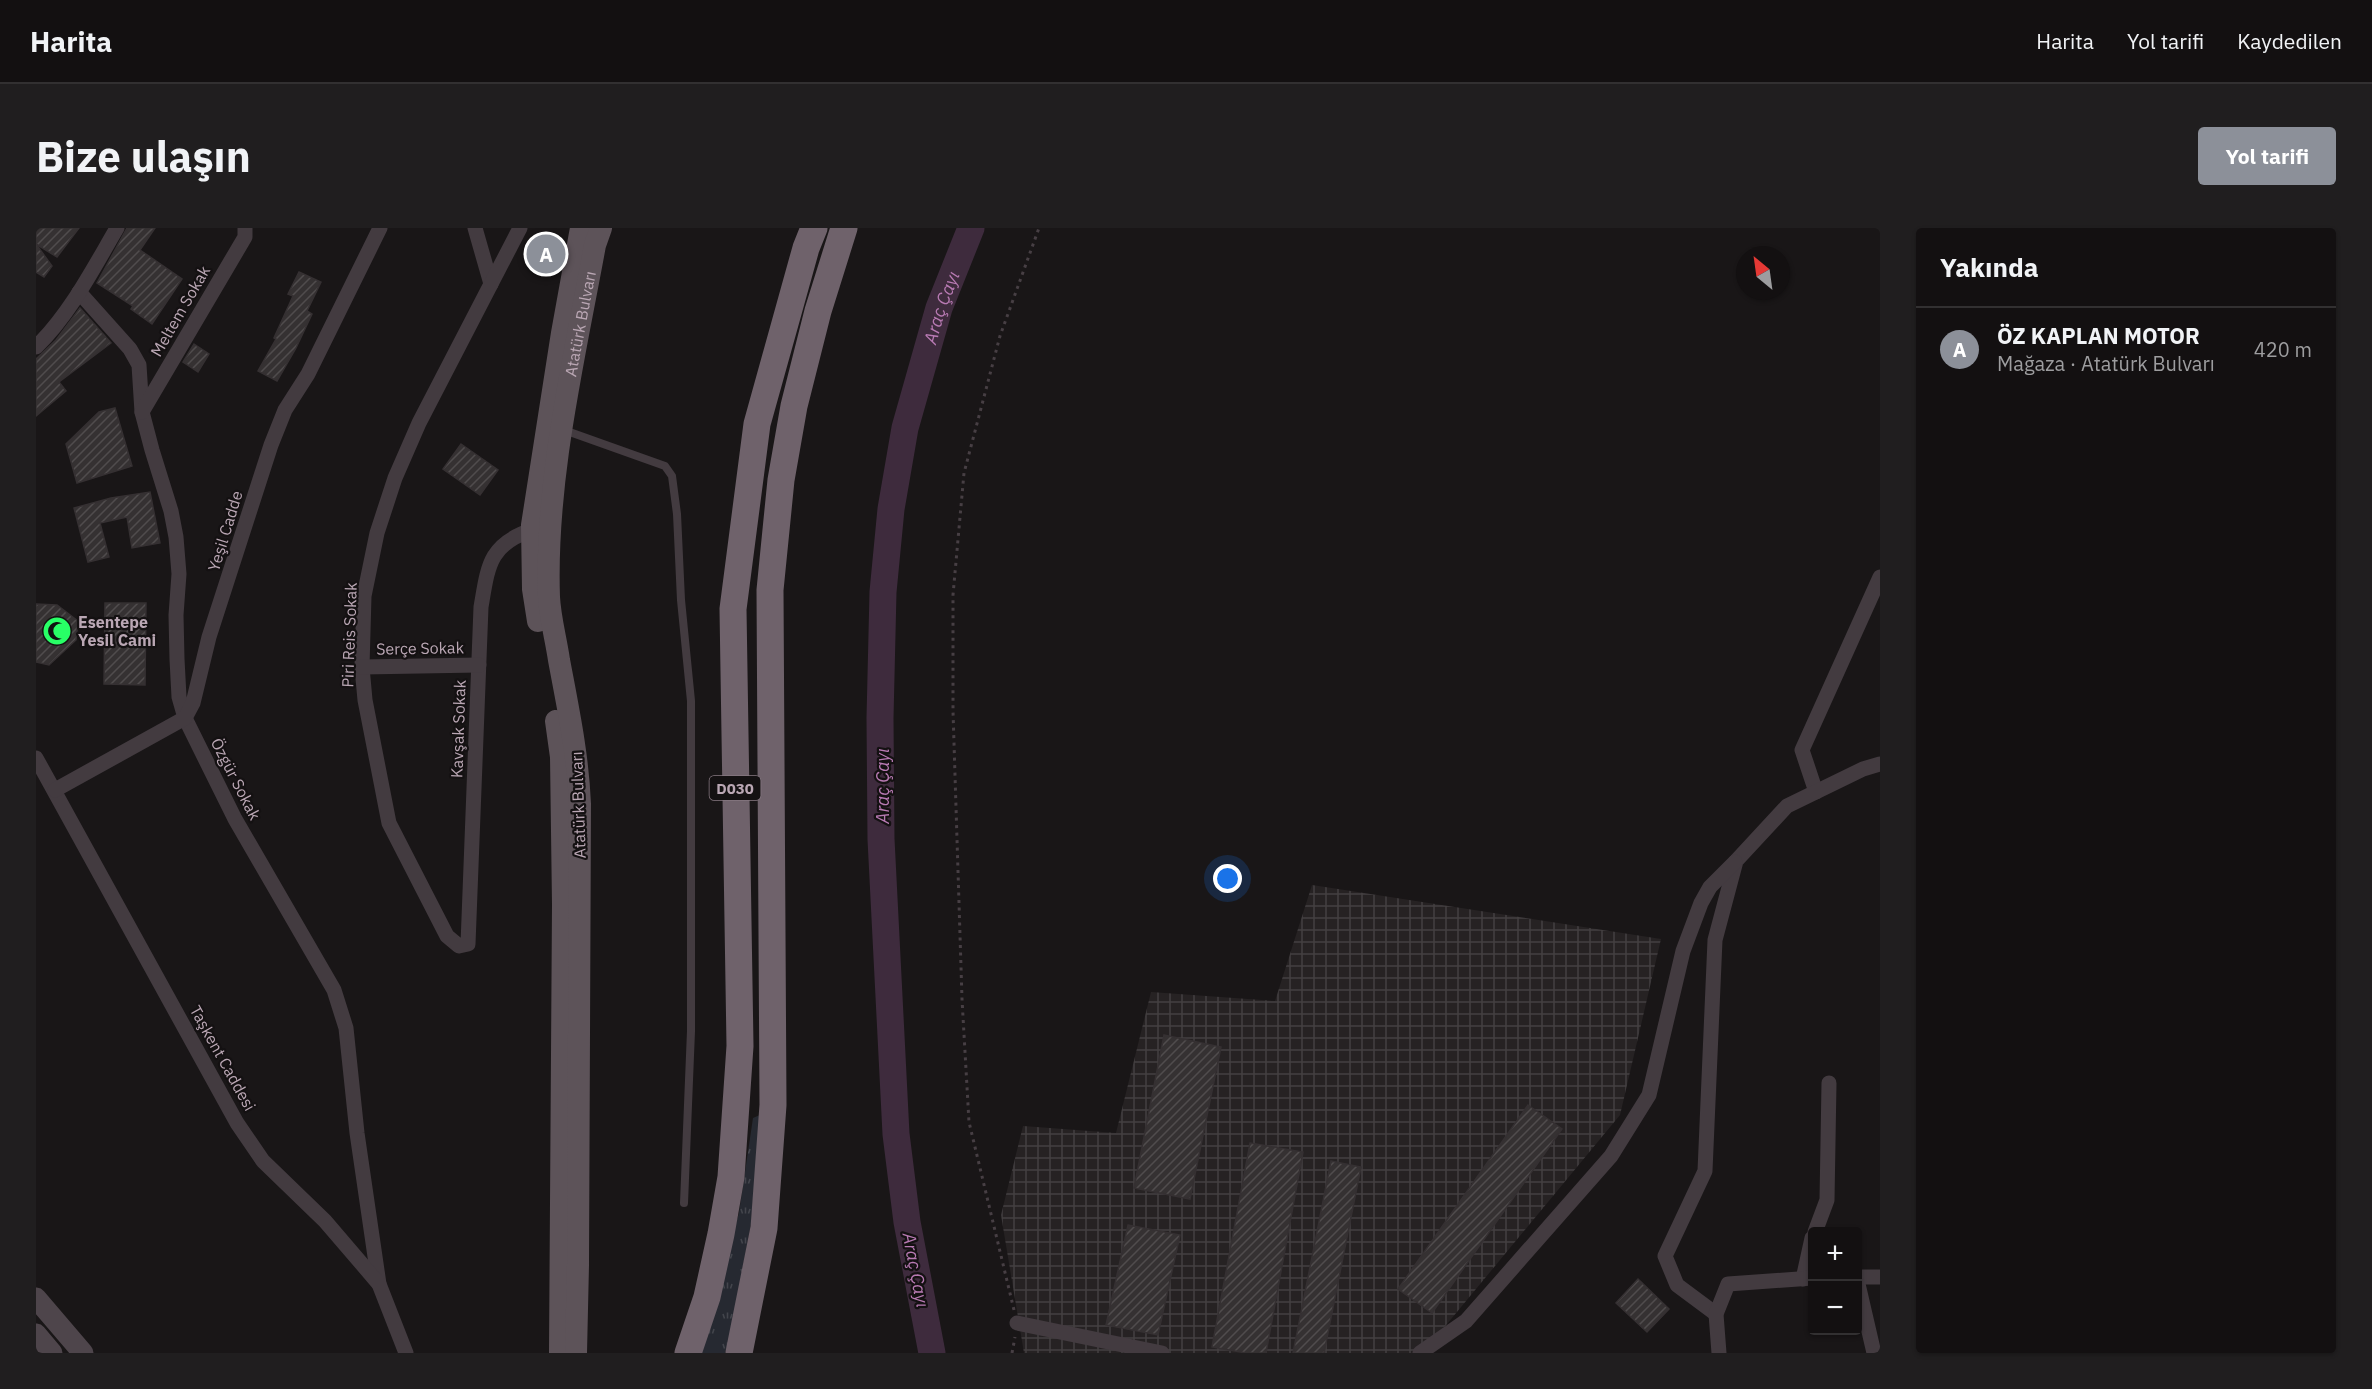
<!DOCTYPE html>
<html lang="tr">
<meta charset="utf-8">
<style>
:root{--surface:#131011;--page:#201e1f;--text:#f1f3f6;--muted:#9d9d9f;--line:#323031;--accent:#8c9099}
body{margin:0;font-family:"IBM Plex Sans",sans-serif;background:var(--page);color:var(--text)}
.controls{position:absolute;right:18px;bottom:18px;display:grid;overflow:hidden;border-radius:6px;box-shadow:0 2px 4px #0004}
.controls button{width:54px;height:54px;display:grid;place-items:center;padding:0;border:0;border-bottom:2px solid var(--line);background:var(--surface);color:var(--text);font:30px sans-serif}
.compass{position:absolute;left:1700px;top:18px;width:54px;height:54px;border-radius:50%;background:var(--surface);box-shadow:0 2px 4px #0004;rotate:331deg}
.you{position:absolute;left:1192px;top:651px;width:21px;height:21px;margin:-15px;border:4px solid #fff;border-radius:50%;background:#1a73e8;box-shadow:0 0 0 9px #1a73e833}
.badge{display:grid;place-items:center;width:39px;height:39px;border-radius:50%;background:var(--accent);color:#fff;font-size:20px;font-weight:700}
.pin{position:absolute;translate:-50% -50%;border:3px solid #fff;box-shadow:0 2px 6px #0006}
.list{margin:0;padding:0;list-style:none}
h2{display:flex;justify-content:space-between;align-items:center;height:78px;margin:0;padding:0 24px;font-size:26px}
h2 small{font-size:20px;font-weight:400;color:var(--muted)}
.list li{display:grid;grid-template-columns:39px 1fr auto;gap:18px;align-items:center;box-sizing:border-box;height:84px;padding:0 24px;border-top:2px solid var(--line)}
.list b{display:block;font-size:22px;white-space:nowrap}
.list p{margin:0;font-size:20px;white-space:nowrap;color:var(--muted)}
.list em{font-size:20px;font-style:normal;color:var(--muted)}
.map{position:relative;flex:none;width:1844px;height:1125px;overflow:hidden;border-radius:6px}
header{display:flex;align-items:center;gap:36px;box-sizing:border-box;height:84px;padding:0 30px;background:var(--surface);border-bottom:2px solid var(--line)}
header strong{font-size:28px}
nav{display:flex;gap:33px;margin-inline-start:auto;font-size:21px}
.intro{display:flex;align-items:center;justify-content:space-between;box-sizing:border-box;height:144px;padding:0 36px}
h1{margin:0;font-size:42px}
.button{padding:15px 27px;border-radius:6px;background:var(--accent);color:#fff;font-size:21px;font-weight:700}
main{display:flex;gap:36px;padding:0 36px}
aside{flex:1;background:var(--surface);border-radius:6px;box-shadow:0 2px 4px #0004}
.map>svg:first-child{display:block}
.industrial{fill:url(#industrial-grid)}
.grass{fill:url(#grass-tufts)}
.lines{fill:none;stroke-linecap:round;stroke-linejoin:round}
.river{stroke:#3e2b3d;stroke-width:27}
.building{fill:url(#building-hatch);stroke:#353032;stroke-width:1.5}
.path{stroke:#473f44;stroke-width:3;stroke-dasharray:3 4.5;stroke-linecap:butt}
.lane{stroke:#433b40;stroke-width:8}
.street{stroke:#433b40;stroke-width:15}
.secondary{stroke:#4e454b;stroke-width:21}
.primary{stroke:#5d5359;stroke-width:22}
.highway{stroke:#6f626b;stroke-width:27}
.labels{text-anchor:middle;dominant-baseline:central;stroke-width:4.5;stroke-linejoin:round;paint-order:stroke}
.shield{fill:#141112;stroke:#887a83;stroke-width:1.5}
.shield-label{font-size:15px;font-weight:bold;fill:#baa7b4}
.street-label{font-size:16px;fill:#baa7b4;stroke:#141112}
.poi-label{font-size:16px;font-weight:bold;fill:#baa7b4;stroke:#141112;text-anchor:start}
.water-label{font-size:18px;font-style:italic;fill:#b87ab3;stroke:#141112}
</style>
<header>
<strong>Harita</strong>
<nav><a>Harita</a><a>Yol tarifi</a><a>Kaydedilen</a></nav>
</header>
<div class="intro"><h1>Bize ulaşın</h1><a class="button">Yol tarifi</a></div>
<main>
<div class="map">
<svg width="1844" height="1125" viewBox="0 0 1844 1125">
<defs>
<pattern id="industrial-grid" width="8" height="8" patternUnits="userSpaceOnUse" patternTransform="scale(1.5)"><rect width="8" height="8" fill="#262223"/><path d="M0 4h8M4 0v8" fill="none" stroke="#433f41"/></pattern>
<pattern id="grass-tufts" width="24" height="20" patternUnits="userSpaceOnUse" patternTransform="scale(1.5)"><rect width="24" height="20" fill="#262931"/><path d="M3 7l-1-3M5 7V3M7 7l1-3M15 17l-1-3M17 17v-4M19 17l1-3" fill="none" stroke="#43454c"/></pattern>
<pattern id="building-hatch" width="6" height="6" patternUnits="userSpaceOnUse" patternTransform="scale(1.5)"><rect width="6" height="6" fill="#353132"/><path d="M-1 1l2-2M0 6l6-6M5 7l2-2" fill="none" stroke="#504c4d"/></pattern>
</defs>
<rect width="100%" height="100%" fill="#191617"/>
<path class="industrial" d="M1276,657L1625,711L1584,887L1387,1125H988L965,987L987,898L1080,905L1115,764L1239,773Z"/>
<path class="grass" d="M724,887L715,996L692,1116L689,1125H662L703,985L717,890Z"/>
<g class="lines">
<path class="river" id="s1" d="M896,1125L871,994L860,906L845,611L844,490L847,364L855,281L869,200L903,80L935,0"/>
</g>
<g class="building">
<path d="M0,0H43L21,29L0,16Z"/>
<path d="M91,0H119L104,22L146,51L116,96L95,81L97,78L61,55Z"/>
<path d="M0,16L16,38L8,49L0,44Z"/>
<path d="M263,44L285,54L271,83L276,86L260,120L241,153L222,143L240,111L238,110L257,68L252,66Z"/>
<path d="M44,80L75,115L23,154L30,163L0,188V131L20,112Z"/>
<path d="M158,116L173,126L162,144L147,134Z"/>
<path d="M79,180L96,238L41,255L30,216L63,184Z"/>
<path d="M425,216L462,242L444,267L407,241Z"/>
<path d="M114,264L124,315L96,320L91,289L64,295L73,329L52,334L38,280L75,270Z"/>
<path d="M69,375H110L109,457L68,456Z"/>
<path d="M0,376L21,377L42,393L40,412L13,437L0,434Z"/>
<path d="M1128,807L1185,819L1154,971L1098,960Z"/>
<path d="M1492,877L1526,901L1396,1085L1362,1061Z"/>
<path d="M1214,915L1267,924L1230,1125H1210L1176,1119Z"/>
<path d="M1295,933L1325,939L1288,1125H1257Z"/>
<path d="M1092,997L1144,1007L1122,1107L1070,1097Z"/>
<path d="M1602,1051L1633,1081L1611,1104L1580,1075Z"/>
</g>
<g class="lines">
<g class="path">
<path d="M978,1082L933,894L926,771L917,483V367L928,245L964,108L1003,0"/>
<path d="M976,1125L979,1109"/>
</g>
<path class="lane" d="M528,202L629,238L636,248L641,286L645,372L655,473V803L648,975"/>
<g class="street">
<path d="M439,0L455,56"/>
<path d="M484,0L383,195L359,250L341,305L328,368L326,439L329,472L353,595L411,708L423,718L432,716L445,379C452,338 453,316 496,302"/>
<path d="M43,64L94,121L103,137L106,184L116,222L135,283L140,309L143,346L140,387L141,431L143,469L149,490L199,591L298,762L310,800L321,905L343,1056"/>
<path d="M0,119C34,86 57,41 81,0"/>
<path d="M106,184L209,9V0"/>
<path d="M326,439L443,437"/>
<path d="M0,530L201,895L227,933L289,993L343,1056L370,1125"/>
<path d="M19,562L149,490L157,475L173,409L235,217L249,182L272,146L344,0"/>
<path d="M1780,564L1766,522L1844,349"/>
<path d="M1779,1004L1791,972L1793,855"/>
<path d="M1822,1049H1844"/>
<path d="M1767,1051L1776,1010"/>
<path d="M1822,1056L1838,1125"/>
<path d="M1680,1086L1641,1057L1629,1028L1669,943L1679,712L1700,633L1751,578L1827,541L1844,536"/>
<path d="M981,1095L1126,1125"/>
<path d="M1384,1125L1430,1093L1575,928L1613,867L1647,723L1665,675L1674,659L1699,634"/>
<path d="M1683,1125L1680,1086L1692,1056L1776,1050"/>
</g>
<g class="secondary">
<path d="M0,1070L47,1125"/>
<path d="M0,1106L16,1125"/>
</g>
<g class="primary">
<path d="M502,393L497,361L496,297L526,105L545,0"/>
<path d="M520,493L525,529L527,676L524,1125"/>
<path id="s2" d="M540,1125L542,1037L544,576C542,527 532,480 523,432C520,411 514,390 513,369C509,252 538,132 559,17L565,0"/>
</g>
<g class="highway">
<path d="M652,1125L671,1069L685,1006L695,949L704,818L697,381L721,196L770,20L778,0"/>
<path d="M703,1125L728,1000L737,877L734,362L745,252L758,178L782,83L808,0"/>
</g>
</g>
<defs>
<g id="mosque-disc" transform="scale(1.5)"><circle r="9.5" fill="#28ff66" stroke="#141112"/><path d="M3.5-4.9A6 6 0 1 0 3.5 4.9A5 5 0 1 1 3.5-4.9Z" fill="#111"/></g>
</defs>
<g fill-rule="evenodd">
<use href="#mosque-disc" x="21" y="403"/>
</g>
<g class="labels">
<rect class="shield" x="673.5" y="548" width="51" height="24" rx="4.5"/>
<g class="shield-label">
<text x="699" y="560">D030</text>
</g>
<g class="street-label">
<text transform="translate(144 83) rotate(-60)">Meltem Sokak</text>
<text stroke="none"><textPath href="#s2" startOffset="1034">Atatürk Bulvarı</textPath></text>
<text transform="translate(189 303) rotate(-73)">Yeşil Cadde</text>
<text transform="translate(313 407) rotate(-88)">Piri Reis Sokak</text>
<text transform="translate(384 420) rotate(-1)">Serçe Sokak</text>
<text transform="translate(422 501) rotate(-88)">Kavşak Sokak</text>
<text transform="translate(200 551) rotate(63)">Özgür Sokak</text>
<text transform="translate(542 577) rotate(-92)">Atatürk Bulvarı</text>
<text transform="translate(187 830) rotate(61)">Taşkent Caddesi</text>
</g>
<g class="poi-label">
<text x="42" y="394">Esentepe<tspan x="42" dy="18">Yesil Cami</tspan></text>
</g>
<g class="water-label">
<text stroke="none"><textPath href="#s1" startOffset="1056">Araç Çayı</textPath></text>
<text transform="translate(846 558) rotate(-90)">Araç Çayı</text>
<text transform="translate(880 1042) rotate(79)">Araç Çayı</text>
</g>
</g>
</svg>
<div class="controls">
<button>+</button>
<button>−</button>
</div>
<svg class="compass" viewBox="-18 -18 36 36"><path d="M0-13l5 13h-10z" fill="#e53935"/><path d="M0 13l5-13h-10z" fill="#9d9d9f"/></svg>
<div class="you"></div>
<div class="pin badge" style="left:510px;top:26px">A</div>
</div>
<aside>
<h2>Yakında<small></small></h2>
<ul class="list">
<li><span class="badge">A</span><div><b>ÖZ KAPLAN MOTOR</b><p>Mağaza · Atatürk Bulvarı</p></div><em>420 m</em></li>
</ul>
</aside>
</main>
